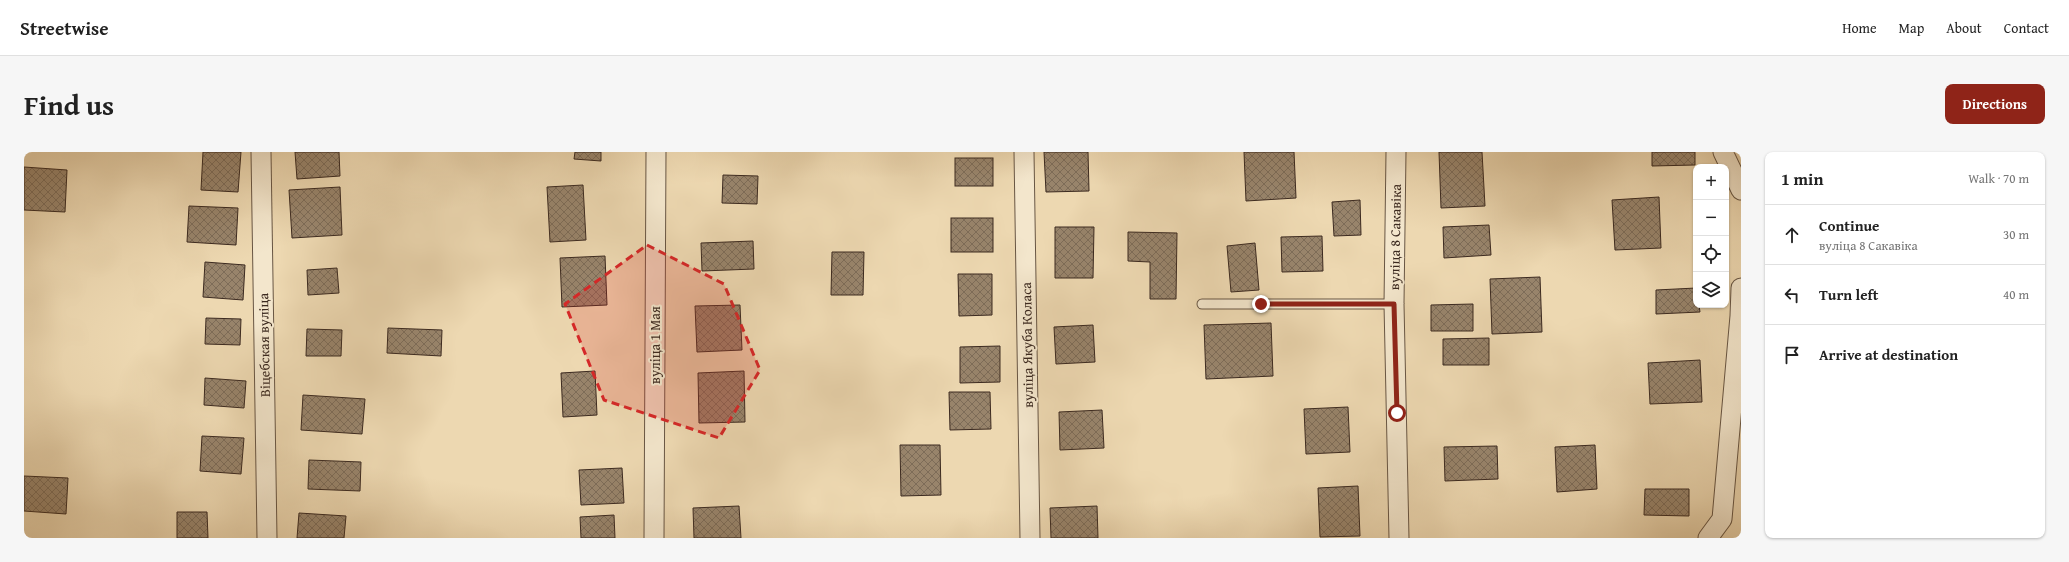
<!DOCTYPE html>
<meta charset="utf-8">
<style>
:root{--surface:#fff;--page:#f6f6f6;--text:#222;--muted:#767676;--line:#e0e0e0;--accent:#8f2418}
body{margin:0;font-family:"Gentium Book Plus",serif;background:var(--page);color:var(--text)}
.controls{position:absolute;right:12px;top:12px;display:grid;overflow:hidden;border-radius:8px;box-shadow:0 1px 3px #0004}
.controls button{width:36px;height:36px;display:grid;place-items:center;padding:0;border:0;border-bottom:1px solid var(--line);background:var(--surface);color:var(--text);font:20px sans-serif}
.stop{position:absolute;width:12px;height:12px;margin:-9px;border:3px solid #8f2418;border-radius:50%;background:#fff}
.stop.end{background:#8f2418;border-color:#fff;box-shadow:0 1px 4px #0008}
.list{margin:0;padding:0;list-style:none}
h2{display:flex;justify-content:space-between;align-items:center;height:52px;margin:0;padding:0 16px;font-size:17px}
h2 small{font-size:13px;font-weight:400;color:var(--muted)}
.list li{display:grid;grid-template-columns:26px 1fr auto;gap:12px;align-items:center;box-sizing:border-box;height:60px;padding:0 16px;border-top:1px solid var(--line)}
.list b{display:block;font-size:15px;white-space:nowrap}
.list p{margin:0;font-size:13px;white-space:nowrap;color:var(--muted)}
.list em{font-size:13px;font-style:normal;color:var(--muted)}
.icon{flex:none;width:22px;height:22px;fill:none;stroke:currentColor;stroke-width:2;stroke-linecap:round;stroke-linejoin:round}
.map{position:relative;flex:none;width:1717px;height:386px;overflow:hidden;border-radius:8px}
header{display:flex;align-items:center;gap:24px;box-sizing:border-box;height:56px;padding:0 20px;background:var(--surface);border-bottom:1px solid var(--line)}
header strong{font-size:19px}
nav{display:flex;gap:22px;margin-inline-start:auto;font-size:14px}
.intro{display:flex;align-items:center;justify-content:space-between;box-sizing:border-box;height:96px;padding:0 24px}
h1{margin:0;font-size:28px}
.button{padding:10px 18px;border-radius:8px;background:var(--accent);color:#fff;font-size:14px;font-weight:700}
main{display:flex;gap:24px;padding:0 24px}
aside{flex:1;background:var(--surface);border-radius:8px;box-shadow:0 1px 3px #0004}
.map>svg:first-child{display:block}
.building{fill:url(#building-cross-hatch);stroke:#3c2a20}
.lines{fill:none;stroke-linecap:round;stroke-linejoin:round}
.lane-casing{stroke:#685644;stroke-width:11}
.street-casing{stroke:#685644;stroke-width:21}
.lane{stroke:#f3e6cc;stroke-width:9}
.street{stroke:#f3e6cc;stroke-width:19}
.route{stroke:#8f2418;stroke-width:5}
.marked{fill:#d62828;fill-opacity:0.2;stroke:#d62828;stroke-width:3;stroke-dasharray:8 5;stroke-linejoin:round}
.labels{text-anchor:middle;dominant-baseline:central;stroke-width:4;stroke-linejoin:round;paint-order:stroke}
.street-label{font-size:14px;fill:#3c2a20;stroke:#f3e6cc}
</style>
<header>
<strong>Streetwise</strong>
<nav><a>Home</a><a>Map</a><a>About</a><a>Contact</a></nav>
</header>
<div class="intro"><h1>Find us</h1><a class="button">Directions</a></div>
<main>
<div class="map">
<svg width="1717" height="386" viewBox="0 0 1717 386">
<defs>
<pattern id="building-cross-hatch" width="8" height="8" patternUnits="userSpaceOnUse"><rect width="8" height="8" fill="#98846b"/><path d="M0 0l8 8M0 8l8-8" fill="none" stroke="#7d6c58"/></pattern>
</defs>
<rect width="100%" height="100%" fill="#edd8b1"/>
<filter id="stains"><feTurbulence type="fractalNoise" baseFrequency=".005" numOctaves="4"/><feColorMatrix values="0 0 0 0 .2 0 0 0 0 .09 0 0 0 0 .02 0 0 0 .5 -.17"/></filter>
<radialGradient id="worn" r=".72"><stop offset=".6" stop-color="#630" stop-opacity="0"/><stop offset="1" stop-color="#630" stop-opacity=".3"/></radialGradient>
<g class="building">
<path d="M179,0H217L214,40L177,38Z"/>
<path d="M271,0H315L316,24L273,27Z"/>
<path d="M551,0H577V9L550,7Z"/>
<path d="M1020,0H1064L1065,39L1022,40Z"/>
<path d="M1220,0H1270L1272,46L1222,49Z"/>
<path d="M1415,0H1458L1461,54L1417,56Z"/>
<path d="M1628,0H1671V13L1628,14Z"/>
<rect x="931" y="6" width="38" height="28"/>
<path d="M0,15L43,18L41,60L0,58Z"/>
<path d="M699,23L734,24L733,52L698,51Z"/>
<path d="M559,33L562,88L526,90L523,35Z"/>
<path d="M316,35L318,83L268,86L265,38Z"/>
<path d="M1635,45L1637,96L1591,98L1588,48Z"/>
<path d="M1336,48L1337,83L1310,84L1308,50Z"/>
<path d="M165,54L214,56L212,93L163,90Z"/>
<rect x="927" y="66" width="42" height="34"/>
<path d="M1465,73L1467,103L1420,106L1419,75Z"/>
<path d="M1031,75H1070L1069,126H1031Z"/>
<path d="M1104,80L1153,81L1152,147H1126V110L1104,109Z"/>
<path d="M1298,84L1299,119L1258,120L1257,85Z"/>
<path d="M729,89L730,117L678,119L677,91Z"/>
<path d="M1231,91L1235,138L1207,140L1203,94Z"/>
<path d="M808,100H840L839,143H807Z"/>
<path d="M581,104L583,153L538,155L536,106Z"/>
<path d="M181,110L221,113L219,148L179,145Z"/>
<path d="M313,116L315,141L284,143L283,118Z"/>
<path d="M934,122H968V163L935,164Z"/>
<path d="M1516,125L1518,180L1468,182L1466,127Z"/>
<path d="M1672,136V153H1675L1676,160L1632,162V138Z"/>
<path d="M1449,152V179H1407V153Z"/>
<path d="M716,153L718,198L673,200L671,154Z"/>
<path d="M182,166L217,167L216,193L181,192Z"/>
<path d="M1247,171L1249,224L1182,227L1180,173Z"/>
<path d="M1069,173L1071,210L1032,212L1030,175Z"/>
<path d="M364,176L418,178L417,204L363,201Z"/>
<path d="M283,177L318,178L317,204H282Z"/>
<path d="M1465,186V213H1419V187Z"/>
<path d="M976,194V230L936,231V195Z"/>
<path d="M1676,208L1678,250L1626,252L1624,211Z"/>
<path d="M571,219L573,263L539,265L537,221Z"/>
<path d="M720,219L721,270L675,271L674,221Z"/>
<path d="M181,226L222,229L220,256L180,253Z"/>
<path d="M925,240H966L967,277L926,278Z"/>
<path d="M279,243L341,247L338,282L277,278Z"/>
<path d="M1324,255L1326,300L1282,302L1280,257Z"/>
<path d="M1078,258L1080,296L1036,298L1035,260Z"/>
<path d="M178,284L220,286L217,322L176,319Z"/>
<path d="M876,293H916L917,343L877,344Z"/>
<path d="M1571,293L1573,337L1533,340L1531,295Z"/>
<path d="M1473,294L1474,327L1421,329L1420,295Z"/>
<path d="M285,308L337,310L336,339L284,337Z"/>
<path d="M598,316L600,351L557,353L555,318Z"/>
<path d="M0,324L44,326L42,362L0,359Z"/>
<path d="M1334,334L1336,384L1296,385L1294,336Z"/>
<path d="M1621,337H1665V364L1620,363Z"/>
<path d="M715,354L717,386H670L669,356Z"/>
<path d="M1073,354L1074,386H1027L1026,356Z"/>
<path d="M153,360H183L184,386H153Z"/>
<path d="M275,361L322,364L320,386H273Z"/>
<path d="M590,363L591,386H557L556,365Z"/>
</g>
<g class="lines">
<g class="lane-casing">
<path id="lane" d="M1178,152H1370"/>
</g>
<g class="street-casing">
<g id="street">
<path d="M237,0L243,386"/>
<path d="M1000,0L1006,386"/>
<path d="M1372,0L1370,152L1375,386"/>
<path d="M1699,0L1717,38"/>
<path d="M630,386L632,0"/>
<path d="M1684,386L1698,367L1716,164L1717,136"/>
</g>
</g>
<use href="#lane" class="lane"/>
<use href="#street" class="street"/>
</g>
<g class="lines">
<path class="route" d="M1237,152H1370L1373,261"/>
</g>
<path class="marked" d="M623,93L700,132L736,218L695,286L580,248L541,152Z"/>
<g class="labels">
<g class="street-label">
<text transform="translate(1371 85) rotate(-89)">вуліца 8 Сакавіка</text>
<text transform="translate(240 193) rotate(-91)">Віцебская вуліца</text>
<text transform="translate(631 193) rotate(-90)">вуліца 1 Мая</text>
<text transform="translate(1003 193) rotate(-91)">вуліца Якуба Коласа</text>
</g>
</g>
<rect width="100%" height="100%" filter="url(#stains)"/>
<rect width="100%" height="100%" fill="url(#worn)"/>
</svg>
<div class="controls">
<button>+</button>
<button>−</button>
<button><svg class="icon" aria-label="locate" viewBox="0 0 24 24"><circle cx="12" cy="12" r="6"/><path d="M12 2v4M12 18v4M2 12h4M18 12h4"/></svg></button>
<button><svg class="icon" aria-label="layers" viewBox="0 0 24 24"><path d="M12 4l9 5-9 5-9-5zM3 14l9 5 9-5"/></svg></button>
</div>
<div class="stop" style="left:1373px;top:261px"></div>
<div class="stop end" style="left:1237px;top:152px"></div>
</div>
<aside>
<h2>1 min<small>Walk · 70 m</small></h2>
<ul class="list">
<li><svg class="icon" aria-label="ahead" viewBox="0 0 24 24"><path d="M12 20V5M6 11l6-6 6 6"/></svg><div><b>Continue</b><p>вуліца 8 Сакавіка</p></div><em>30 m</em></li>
<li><svg class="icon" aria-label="left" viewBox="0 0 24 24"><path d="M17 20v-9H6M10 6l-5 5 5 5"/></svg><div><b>Turn left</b></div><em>40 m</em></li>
<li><svg class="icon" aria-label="arrive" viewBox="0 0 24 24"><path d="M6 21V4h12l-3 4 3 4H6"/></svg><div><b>Arrive at destination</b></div></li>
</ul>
</aside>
</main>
